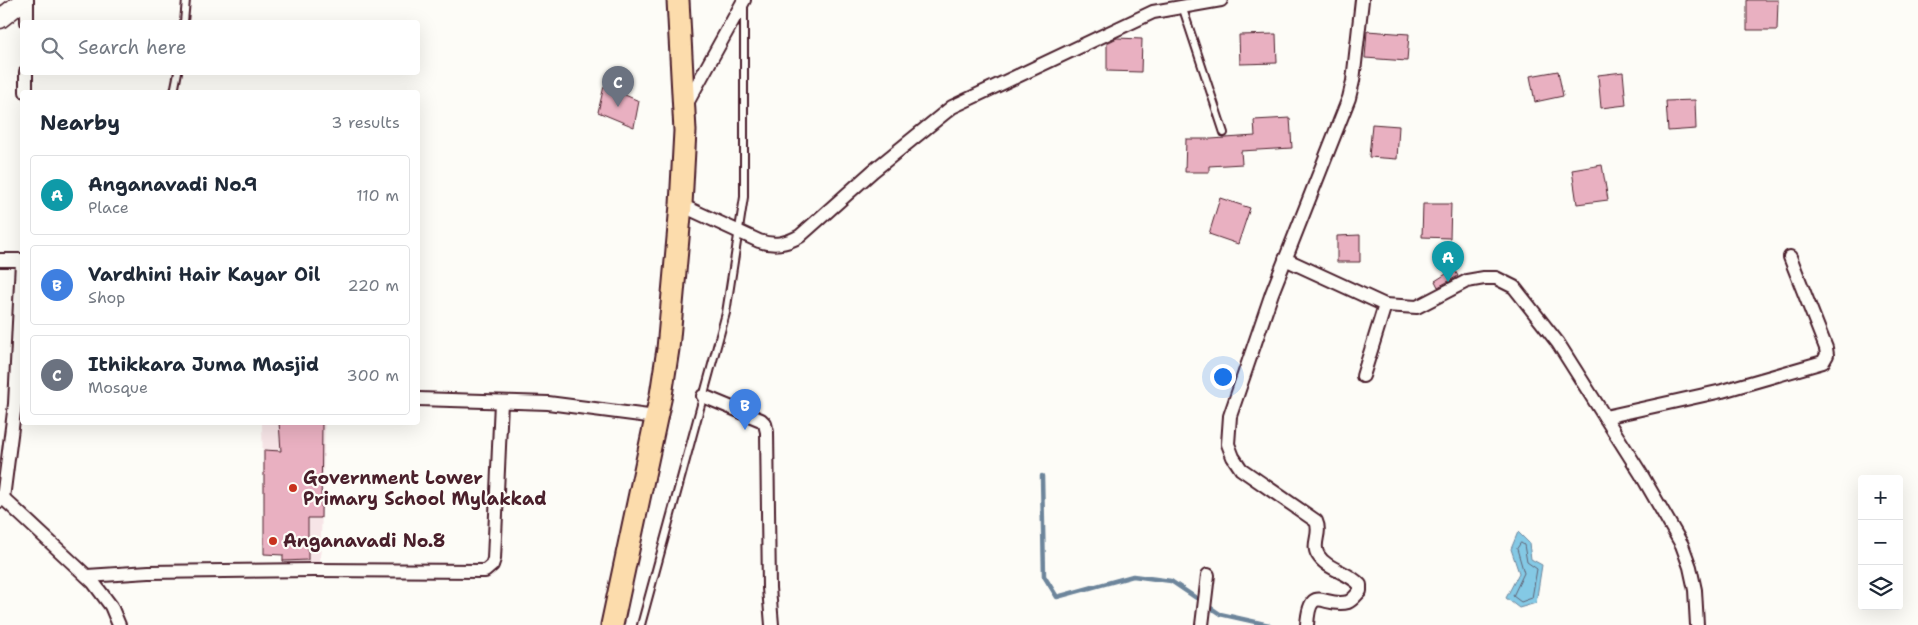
<!DOCTYPE html>
<meta charset="utf-8">
<style>
:root{--surface:#fff;--page:#f2f2f3;--text:#1f2937;--muted:#747a83;--line:#e0e1e3;--accent:#c8321e}
body{margin:0;font-family:"Shantell Sans",sans-serif;background:var(--page);color:var(--text)}
.controls{position:absolute;right:15px;bottom:15px;display:grid;overflow:hidden;border-radius:5px;box-shadow:0 5px 20px #0002}
.controls button{width:45px;height:45px;display:grid;place-items:center;padding:0;border:0;border-bottom:1px solid var(--line);background:var(--surface);color:var(--text);font:25px sans-serif}
.you{position:absolute;left:1222px;top:376px;width:18px;height:18px;margin:-12px;border:4px solid #fff;border-radius:50%;background:#1a73e8;box-shadow:0 0 0 8px #1a73e833}
.badge{display:grid;place-items:center;width:32px;height:32px;border-radius:50%;background:var(--accent);color:#fff;font-size:16px;font-weight:700}
.pin{position:absolute;translate:-50% -41px;filter:drop-shadow(0 1px 2px #0008)}
.pin::after{content:'';position:absolute;top:26px;width:18px;height:15px;background:inherit;clip-path:polygon(0 0,100% 0,50% 100%)}
.list{margin:0;padding:0;list-style:none}
h2{display:flex;justify-content:space-between;align-items:center;height:65px;margin:0;padding:0 20px;font-size:21px}
h2 small{font-size:16px;font-weight:400;color:var(--muted)}
.list li{display:grid;grid-template-columns:32px 1fr auto;gap:15px;align-items:center;box-sizing:border-box;height:80px;margin:0 10px 10px;padding:0 10px;border:1px solid var(--line);border-radius:5px}
.list b{display:block;font-size:19px;white-space:nowrap}
.list p{margin:0;font-size:16px;white-space:nowrap;color:var(--muted)}
.list em{font-size:16px;font-style:normal;color:var(--muted)}
.icon{flex:none;width:28px;height:28px;fill:none;stroke:currentColor;stroke-width:2;stroke-linecap:round;stroke-linejoin:round}
.map{position:relative;flex:none;width:1918px;height:625px;overflow:hidden}
.search{position:absolute;background:var(--surface);box-shadow:0 5px 20px #0002;left:20px;top:20px;width:400px;height:55px;display:flex;align-items:center;gap:12px;box-sizing:border-box;padding:0 18px;border-radius:5px;color:var(--muted);font-size:19px}
.panel{position:absolute;background:var(--surface);box-shadow:0 5px 20px #0002;left:20px;top:90px;width:400px;height:335px;border-radius:5px}
.map>svg:first-child{display:block}
.built{fill:#f7e5e7}
.water{fill:#84c9e5;stroke:#6d859b}
.lines{fill:none;stroke-linecap:round;stroke-linejoin:round}
.shore{stroke:#616375;stroke-width:1}
.stream{stroke:#6d859b;stroke-width:4.5}
.building{fill:#e9b0c1;stroke:#4a1f2b}
.service-casing{stroke:#4a1f2b;stroke-width:10}
.minor-casing{stroke:#4a1f2b;stroke-width:16}
.secondary-casing{stroke:#4a1f2b;stroke-width:21}
.trunk-casing{stroke:#4a1f2b;stroke-width:25}
.service{stroke:#fdfcf7;stroke-width:6}
.minor{stroke:#fdfcf7;stroke-width:12}
.secondary{stroke:#fdfcf7;stroke-width:18}
.trunk{stroke:#fcdcac;stroke-width:21}
.poi-dot{fill:#c8321e;stroke:#fdfcf7;stroke-width:2}
.labels{text-anchor:middle;dominant-baseline:central;stroke-width:4.5;stroke-linejoin:round;paint-order:stroke}
.poi-label{font-size:18px;font-weight:bold;fill:#4a1f2b;stroke:#fdfcf7;text-anchor:start}
</style>
<div class="map">
<svg width="1918" height="625" viewBox="0 0 1918 625">
<rect width="100%" height="100%" fill="#fdfcf7"/>
<filter id="ink" filterUnits="userSpaceOnUse"><feTurbulence type="fractalNoise" baseFrequency=".02" numOctaves="2"/><feDisplacementMap in="SourceGraphic" scale="10" xChannelSelector="R" yChannelSelector="G"/><feConvolveMatrix kernelMatrix="1 2 1 2 8 2 1 2 1" color-interpolation-filters="sRGB"/></filter>
<g filter="url(#ink)">
<path class="built" d="M262,423H325L320,567H282L284,518L264,515Z"/>
<path class="water" d="M1518,532L1529,543L1531,559L1542,565L1536,603L1519,608L1506,598L1519,573L1511,549Z"/>
<g class="lines">
<path class="shore" d="M1521,543L1524,545L1527,562L1537,569L1532,598L1521,602L1513,596L1524,573L1517,549Z"/>
<path class="stream" d="M1042,476L1044,576L1057,597L1133,576L1171,581L1220,614L1269,625"/>
</g>
<g class="building">
<path d="M1747,0H1778L1777,30H1747Z"/>
<path d="M1367,31L1409,34L1407,61L1365,58Z"/>
<path d="M1276,34L1277,63L1240,64L1239,35Z"/>
<path d="M1117,38L1142,39L1141,72L1107,71V43Z"/>
<path d="M1558,71L1563,96L1535,102L1530,76Z"/>
<path d="M1623,72L1626,105L1601,108L1598,75Z"/>
<path d="M604,86L639,101L634,127L598,112Z"/>
<path d="M1695,100L1696,129L1668,131L1666,101Z"/>
<path d="M1290,118L1292,148L1241,151L1242,164L1209,166V172H1185L1186,139H1211L1255,136L1254,120Z"/>
<path d="M1372,124L1399,126L1397,159L1369,157Z"/>
<path d="M1602,165L1608,200L1577,204L1572,170Z"/>
<path d="M1220,198L1250,208L1238,244L1209,234Z"/>
<path d="M1423,204H1451L1450,238L1422,237Z"/>
<path d="M1360,235V262H1337V236Z"/>
<path d="M1454,269L1458,276L1438,287L1435,281Z"/>
<path d="M279,422H322L321,518H308V560L283,561V555L264,554V450L281,451Z"/>
</g>
<g class="lines">
<g class="service-casing">
<g id="service">
<path d="M1182,6L1224,133"/>
<path d="M184,22L186,0"/>
<path d="M174,92L178,72"/>
<path d="M641,625L726,313L744,197V4"/>
</g>
</g>
<g class="minor-casing">
<g id="minor">
<path d="M27,22V0"/>
<path d="M26,92V72"/>
<path d="M686,105L744,0"/>
<path d="M681,205L759,241C774,246 786,244 800,236L873,171L952,107L1153,12L1221,0"/>
<path d="M1285,259L1385,305L1417,307L1467,281L1484,278H1496L1514,287L1558,343L1641,474L1682,545L1690,567L1695,590L1697,625"/>
<path d="M0,260H22"/>
<path d="M1363,376L1385,305"/>
<path d="M703,396L761,420L765,424L767,432L769,588L772,625"/>
<path d="M418,399L548,403L656,417"/>
<path d="M1605,417L1722,391L1823,362L1827,355L1826,348L1790,257"/>
<path d="M3,498L93,582L111,606L119,625"/>
<path d="M0,501L3,498L15,404L22,262"/>
<path d="M87,576L149,572L313,570L485,571L492,565L494,559L501,402"/>
<path d="M1202,625L1208,575"/>
<path d="M1307,625C1310,581 1325,609 1348,602C1353,600 1356,595 1360,591V585C1349,572 1327,570 1318,555C1311,544 1322,534 1316,521L1241,469L1233,457L1228,444L1230,416L1272,293L1349,98L1353,81L1362,0"/>
</g>
</g>
<g class="secondary-casing">
<path id="secondary" d="M0,19L24,0"/>
</g>
<g class="trunk-casing">
<path id="trunk" d="M612,625L661,395L668,349L681,205L685,131L678,0"/>
</g>
<use href="#service" class="service"/>
<use href="#minor" class="minor"/>
<use href="#secondary" class="secondary"/>
<use href="#trunk" class="trunk"/>
</g>
</g>
<g class="poi-dot">
<circle cx="293" cy="488" r="5"/>
<circle cx="273" cy="541" r="5"/>
</g>
<g class="labels">
<g class="poi-label">
<text x="303" y="478">Government Lower<tspan x="303" dy="21">Primary School Mylakkad</tspan></text>
<text x="283" y="541">Anganavadi No.8</text>
</g>
</g>
</svg>
<div class="controls">
<button>+</button>
<button>−</button>
<button><svg class="icon" aria-label="layers" viewBox="0 0 24 24"><path d="M12 4l9 5-9 5-9-5zM3 14l9 5 9-5"/></svg></button>
</div>
<div class="you"></div>
<div class="pin badge" style="left:1448px;top:282px;background:#0f9aa8">A</div>
<div class="pin badge" style="left:745px;top:430px;background:#3f7fe0">B</div>
<div class="pin badge" style="left:618px;top:107px;background:#6b7280">C</div>
<div class="search"><svg class="icon" aria-label="search" viewBox="0 0 24 24"><circle cx="10" cy="10" r="6"/><path d="M15 15l6 6"/></svg>Search here</div>
<section class="panel">
<h2>Nearby<small>3 results</small></h2>
<ul class="list">
<li><span class="badge" style="background:#0f9aa8">A</span><div><b>Anganavadi No.9</b><p>Place</p></div><em>110 m</em></li>
<li><span class="badge" style="background:#3f7fe0">B</span><div><b>Vardhini Hair Kayar Oil</b><p>Shop</p></div><em>220 m</em></li>
<li><span class="badge" style="background:#6b7280">C</span><div><b>Ithikkara Juma Masjid</b><p>Mosque</p></div><em>300 m</em></li>
</ul>
</section>
</div>
